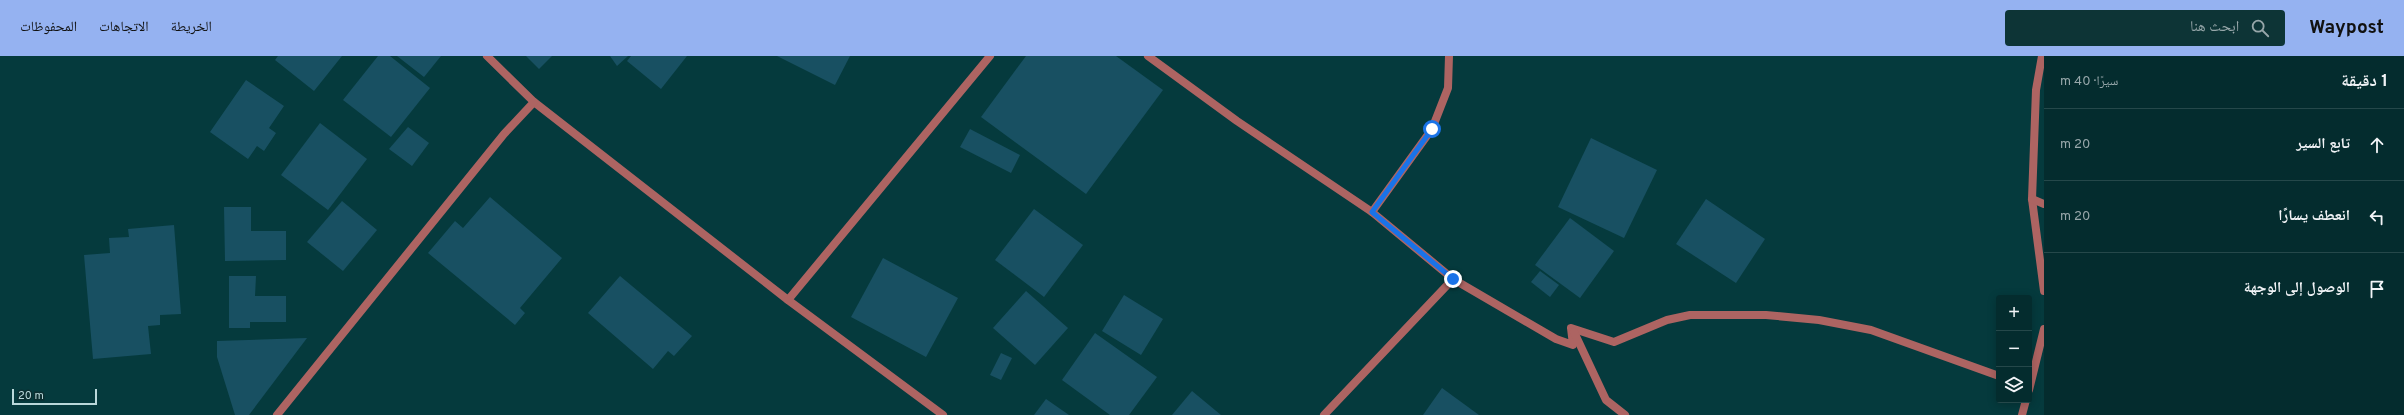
<!DOCTYPE html>
<html lang="ar">
<meta charset="utf-8">
<style>
:root{--surface:#042c2e;--page:#0d3436;--text:#f1f3f6;--muted:#97a7aa;--line:#25484a;--accent:#95b2f1}
body{margin:0;font-family:Overpass,"Noto Naskh Arabic",sans-serif;background:var(--page);color:var(--text);direction:rtl}
.controls{position:absolute;right:12px;bottom:12px;display:grid;overflow:hidden;border-radius:4px;box-shadow:0 2px 10px #0003}
.controls button{width:36px;height:36px;display:grid;place-items:center;padding:0;border:0;border-bottom:1px solid var(--line);background:var(--surface);color:var(--text);font:20px sans-serif}
.scale{position:absolute;left:12px;bottom:10px;width:85px;box-sizing:border-box;padding-left:4px;border:2px solid #bad8da;border-top:0;font-size:11px;line-height:14px;white-space:nowrap;color:#bad8da;-webkit-text-stroke:3px #0c2e30;paint-order:stroke}
.stop{position:absolute;width:12px;height:12px;margin:-9px;border:3px solid #1a73e8;border-radius:50%;background:#fff}
.stop.end{background:#1a73e8;border-color:#fff;box-shadow:0 1px 4px #0008}
.list{margin:0;padding:0;list-style:none}
h2{display:flex;justify-content:space-between;align-items:center;height:52px;margin:0;padding:0 16px;font-size:17px}
h2 small{font-size:13px;font-weight:400;color:var(--muted)}
.list li{display:grid;grid-template-columns:26px 1fr auto;gap:12px;align-items:center;box-sizing:border-box;height:72px;padding:0 16px;border-top:1px solid var(--line)}
.list b{display:block;font-size:15px;white-space:nowrap}
.list em{font-size:13px;font-style:normal;color:var(--muted)}
.icon{flex:none;width:22px;height:22px;fill:none;stroke:currentColor;stroke-width:2;stroke-linecap:round;stroke-linejoin:round}
.map{position:relative;flex:none;width:2044px;height:359px;overflow:hidden;direction:ltr}
header{display:flex;align-items:center;gap:24px;box-sizing:border-box;height:56px;padding:0 20px;background:var(--accent);color:#111}
header strong{font-size:19px}
nav{display:flex;gap:22px;margin-inline-start:auto;font-size:14px}
.search{width:280px;height:36px;background:var(--page);display:flex;align-items:center;gap:10px;box-sizing:border-box;padding:0 14px;border-radius:4px;color:var(--muted);font-size:15px}
main{display:flex}
aside{flex:1;background:var(--surface)}
.map>svg:first-child{display:block}
.building{fill:#185062}
.lines{fill:none;stroke-linecap:round;stroke-linejoin:round}
.street{stroke:#ad6462;stroke-width:8}
.route{stroke:#1a73e8;stroke-width:5}
</style>
<header>
<strong>Waypost</strong>
<div class="search"><svg class="icon" aria-label="search" viewBox="0 0 24 24"><circle cx="10" cy="10" r="6"/><path d="M15 15l6 6"/></svg>ابحث هنا</div>
<nav><a>الخريطة</a><a>الاتجاهات</a><a>المحفوظات</a></nav>
</header>
<main>
<aside>
<h2>1 دقيقة<small>سيرًا · 40 m</small></h2>
<ul class="list">
<li><svg class="icon" aria-label="ahead" viewBox="0 0 24 24"><path d="M12 20V5M6 11l6-6 6 6"/></svg><div><b>تابع السير</b></div><em>20 m</em></li>
<li><svg class="icon" aria-label="left" viewBox="0 0 24 24"><path d="M17 20v-9H6M10 6l-5 5 5 5"/></svg><div><b>انعطف يسارًا</b></div><em>20 m</em></li>
<li><svg class="icon" aria-label="arrive" viewBox="0 0 24 24"><path d="M6 21V4h12l-3 4 3 4H6"/></svg><div><b>الوصول إلى الوجهة</b></div></li>
</ul>
</aside>
<div class="map">
<svg width="2044" height="359" viewBox="0 0 2044 359">
<rect width="100%" height="100%" fill="#053a3d"/>
<g class="building">
<path d="M278,0H342L314,35L275,4Z"/>
<path d="M378,0H390L430,32L391,81L343,44Z"/>
<path d="M397,0H441L424,21Z"/>
<path d="M526,0H552L539,13Z"/>
<path d="M610,0H628L617,10Z"/>
<path d="M631,0H687L661,33L627,5Z"/>
<path d="M777,0H850L835,29Z"/>
<path d="M1026,0H1116L1163,34L1086,138L981,61Z"/>
<path d="M246,24L284,50L269,72L276,77L264,95L257,90L248,103L210,76Z"/>
<path d="M320,67L367,103L328,154L281,119Z"/>
<path d="M408,71L429,87L412,110L389,93Z"/>
<path d="M970,73L1020,99L1011,117L960,91Z"/>
<path d="M1591,82L1657,114L1624,182L1558,151Z"/>
<path d="M490,141L562,202L520,252L525,257L515,269L428,197L455,165L463,172Z"/>
<path d="M1706,143L1765,183L1736,227L1676,188Z"/>
<path d="M342,145L377,174L343,215L307,186Z"/>
<path d="M224,151H251V175H286V204L225,205Z"/>
<path d="M1034,153L1083,189L1044,241L995,204Z"/>
<path d="M1570,162L1614,195L1580,242L1535,209Z"/>
<path d="M174,169L181,258L160,259V269L148,270L151,298L93,303L84,199L110,197L109,182L129,181L128,173Z"/>
<path d="M883,202L958,242L926,301L851,261Z"/>
<path d="M1540,215L1559,229L1550,241L1531,226Z"/>
<path d="M229,220H256L255,240H286V266H250V272H229Z"/>
<path d="M620,220L692,280L674,300L668,295L653,313L588,257Z"/>
<path d="M1026,235L1068,272L1035,309L993,272Z"/>
<path d="M1124,239L1163,263L1141,299L1102,275Z"/>
<path d="M1095,277L1157,321L1129,359H1110L1062,324Z"/>
<path d="M307,282L249,359H235L217,301V285Z"/>
<path d="M1001,297L1012,302L1001,324L990,319Z"/>
<path d="M1442,332L1479,359H1423Z"/>
<path d="M1192,335L1221,359H1172Z"/>
<path d="M1046,343L1069,359H1034Z"/>
</g>
<g class="lines">
<g class="street">
<path d="M1148,0L1237,65L1372,156L1453,223L1556,283L1573,289L1571,272L1614,286L1667,264L1690,259H1766L1819,264L1871,274L1999,320"/>
<path d="M2042,0L2036,34L2032,143L2044,235"/>
<path d="M534,46L788,244L943,359"/>
<path d="M2032,143L2044,148"/>
<path d="M1372,156L1432,73L1448,32L1449,0"/>
<path d="M788,244L990,0"/>
<path d="M1574,276L1606,344L1625,359"/>
<path d="M2029,334L2044,273"/>
<path d="M277,359L504,78L534,46L487,0"/>
<path d="M1324,359L1453,223"/>
<path d="M2022,359L2026,344"/>
</g>
</g>
<g class="lines">
<path class="route" d="M1432,73L1372,156L1453,223"/>
</g>
</svg>
<div class="controls">
<button>+</button>
<button>−</button>
<button><svg class="icon" aria-label="layers" viewBox="0 0 24 24"><path d="M12 4l9 5-9 5-9-5zM3 14l9 5 9-5"/></svg></button>
</div>
<div class="scale">20 m</div>
<div class="stop" style="left:1432px;top:73px"></div>
<div class="stop end" style="left:1453px;top:223px"></div>
</div>
</main>
